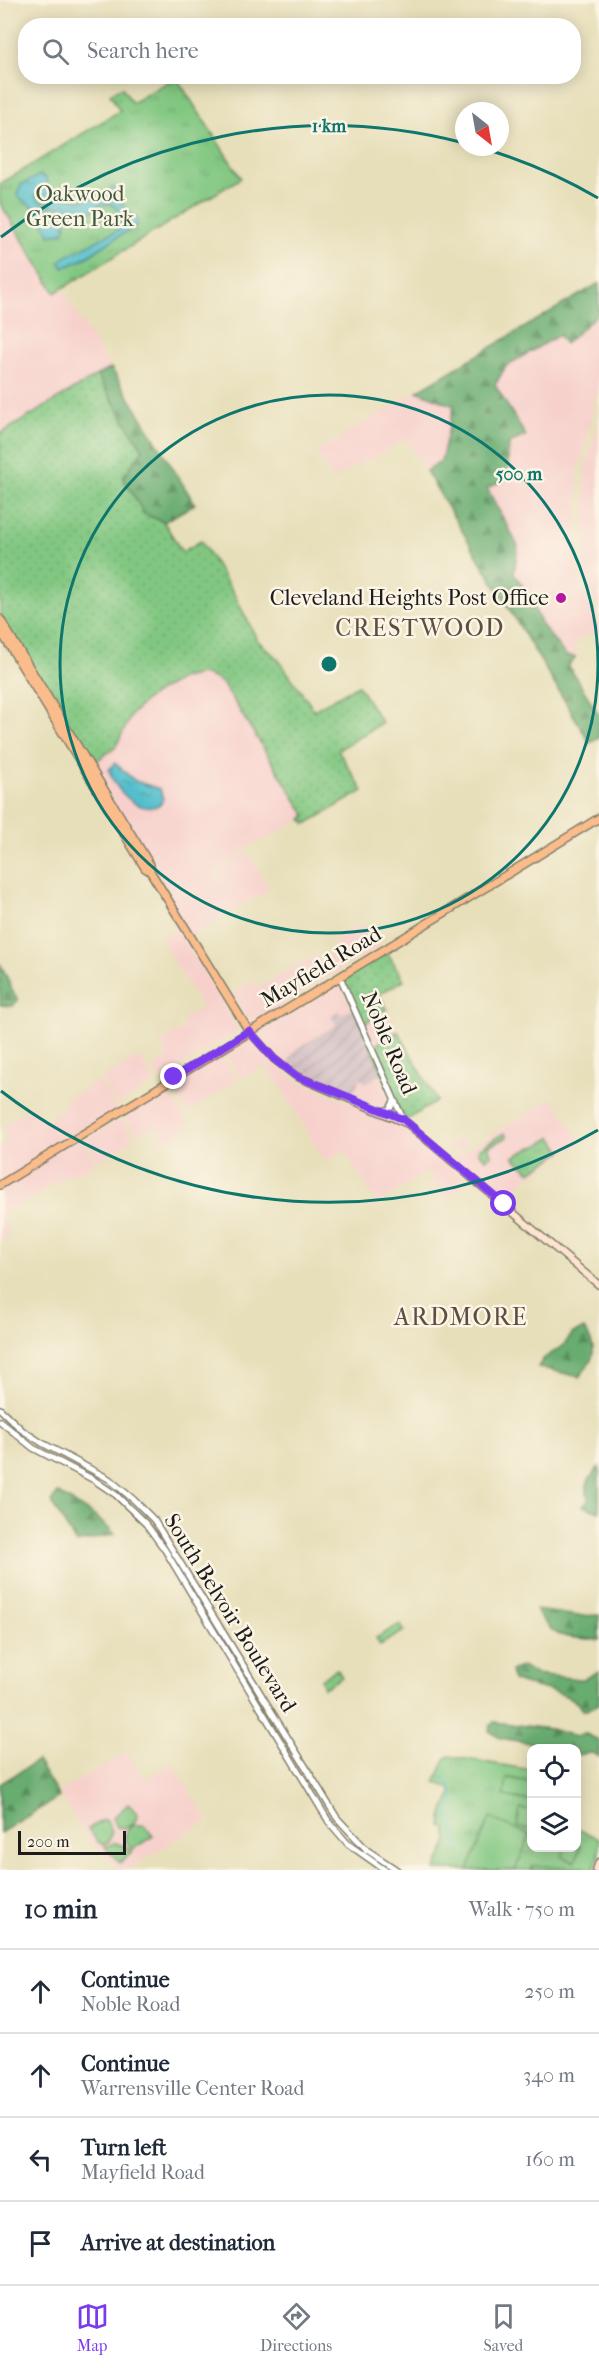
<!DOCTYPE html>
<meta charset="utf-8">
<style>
:root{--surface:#fff;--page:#f2f2f3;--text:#1f2937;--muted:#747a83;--line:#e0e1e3;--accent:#7c3aed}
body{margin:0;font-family:"IM FELL French Canon",serif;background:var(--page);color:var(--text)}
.controls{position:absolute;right:18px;bottom:18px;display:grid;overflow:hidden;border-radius:12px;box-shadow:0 3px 15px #0003}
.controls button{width:54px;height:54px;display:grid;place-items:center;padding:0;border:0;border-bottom:2px solid var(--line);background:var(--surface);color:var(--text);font:30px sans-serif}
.compass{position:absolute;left:455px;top:102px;width:54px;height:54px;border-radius:50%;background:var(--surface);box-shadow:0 3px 15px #0003;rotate:149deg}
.scale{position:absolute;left:18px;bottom:15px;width:108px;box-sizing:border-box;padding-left:6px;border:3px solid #1c1c1c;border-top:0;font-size:16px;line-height:21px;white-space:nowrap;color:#1c1c1c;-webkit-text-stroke:4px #fcf5e5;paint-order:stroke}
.stop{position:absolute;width:18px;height:18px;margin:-14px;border:4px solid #7c3aed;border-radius:50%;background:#fff}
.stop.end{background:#7c3aed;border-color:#fff;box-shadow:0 2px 6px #0008}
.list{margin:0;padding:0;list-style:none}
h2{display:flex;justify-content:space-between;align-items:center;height:78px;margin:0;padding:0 24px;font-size:26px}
h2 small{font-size:20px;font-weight:400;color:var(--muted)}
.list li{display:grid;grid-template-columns:39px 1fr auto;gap:18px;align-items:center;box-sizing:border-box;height:84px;padding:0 24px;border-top:2px solid var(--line)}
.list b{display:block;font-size:22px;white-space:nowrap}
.list p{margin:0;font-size:20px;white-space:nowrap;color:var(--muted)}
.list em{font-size:20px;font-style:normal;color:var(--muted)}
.icon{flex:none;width:33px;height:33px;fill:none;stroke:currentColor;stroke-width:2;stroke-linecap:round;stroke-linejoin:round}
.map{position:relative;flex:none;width:599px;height:1870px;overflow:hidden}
.search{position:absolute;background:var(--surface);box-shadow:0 3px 15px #0003;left:18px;right:18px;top:18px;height:66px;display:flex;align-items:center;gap:15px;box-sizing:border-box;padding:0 21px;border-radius:24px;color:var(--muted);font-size:22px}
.sheet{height:414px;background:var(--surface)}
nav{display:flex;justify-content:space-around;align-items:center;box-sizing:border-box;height:84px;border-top:2px solid var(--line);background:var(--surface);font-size:16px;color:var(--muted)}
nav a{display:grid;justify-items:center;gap:3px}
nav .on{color:var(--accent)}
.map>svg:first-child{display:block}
.built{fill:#f7d0cc}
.industrial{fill:url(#industrial-furrows)}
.grass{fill:url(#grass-dots);stroke:#4e724e;stroke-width:1.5}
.forest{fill:url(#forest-firs);stroke:#426446;stroke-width:1.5}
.park{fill:url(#park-tufts);stroke:#4e724e;stroke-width:1.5}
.garden{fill:#81c781;stroke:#4e724e;stroke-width:1.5}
.water{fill:url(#water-ripples);stroke:#386e74;stroke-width:1.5}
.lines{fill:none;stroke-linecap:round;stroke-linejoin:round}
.stream{stroke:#53bfcc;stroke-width:1.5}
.tertiary-casing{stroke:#827e6b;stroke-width:8}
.secondary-casing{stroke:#827e6b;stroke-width:9}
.primary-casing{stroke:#827e6b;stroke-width:10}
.tertiary{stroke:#fff;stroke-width:5}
.secondary{stroke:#fde4d1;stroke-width:6}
.primary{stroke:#fabc8b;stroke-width:7}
.route{stroke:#7c3aed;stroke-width:8}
.ring{fill:none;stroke:#0f766e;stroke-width:3}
.poi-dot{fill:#b5179e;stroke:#fcf5e5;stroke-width:2}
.labels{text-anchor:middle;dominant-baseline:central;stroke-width:5;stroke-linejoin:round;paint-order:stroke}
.park-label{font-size:22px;fill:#3f583f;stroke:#fcf5e5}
.poi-label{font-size:22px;fill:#1c1c1c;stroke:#fcf5e5;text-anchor:end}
.street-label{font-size:22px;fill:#1c1c1c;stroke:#fcf5e5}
.neighbourhood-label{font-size:24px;letter-spacing:1.5px;fill:#5d4e42;stroke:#fcf5e5}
.centre{fill:#0f766e;stroke:#fcf5e5;stroke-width:3}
.ring-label{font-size:18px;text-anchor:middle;font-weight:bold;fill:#0f766e;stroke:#fcf5e5;stroke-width:5;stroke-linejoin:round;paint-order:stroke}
</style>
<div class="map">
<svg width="599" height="1870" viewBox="0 0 599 1870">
<defs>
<pattern id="industrial-furrows" width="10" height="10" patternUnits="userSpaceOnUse" patternTransform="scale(1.5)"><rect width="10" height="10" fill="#d2bec3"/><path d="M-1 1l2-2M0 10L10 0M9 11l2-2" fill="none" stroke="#b4a3a7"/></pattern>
<pattern id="grass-dots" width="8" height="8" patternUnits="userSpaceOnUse" patternTransform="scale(1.5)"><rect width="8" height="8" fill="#81c781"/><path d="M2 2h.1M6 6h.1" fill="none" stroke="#6faa6f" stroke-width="1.8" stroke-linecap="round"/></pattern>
<pattern id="forest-firs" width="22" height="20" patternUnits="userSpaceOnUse" patternTransform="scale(1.5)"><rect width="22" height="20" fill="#68ac6f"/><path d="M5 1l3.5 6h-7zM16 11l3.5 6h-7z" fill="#558b5a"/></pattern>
<pattern id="park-tufts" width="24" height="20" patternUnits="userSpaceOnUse" patternTransform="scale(1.5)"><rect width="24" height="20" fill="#81c781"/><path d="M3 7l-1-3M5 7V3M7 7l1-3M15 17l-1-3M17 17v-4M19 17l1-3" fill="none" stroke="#6faa6f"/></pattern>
<pattern id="water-ripples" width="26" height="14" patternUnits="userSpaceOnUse" patternTransform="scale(1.5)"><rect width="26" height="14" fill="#53bfcc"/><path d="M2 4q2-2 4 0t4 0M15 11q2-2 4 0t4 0" fill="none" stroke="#449aa5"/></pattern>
</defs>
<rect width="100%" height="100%" fill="#fcf5e5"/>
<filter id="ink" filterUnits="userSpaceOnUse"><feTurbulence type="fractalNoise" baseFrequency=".0167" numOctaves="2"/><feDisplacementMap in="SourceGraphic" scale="12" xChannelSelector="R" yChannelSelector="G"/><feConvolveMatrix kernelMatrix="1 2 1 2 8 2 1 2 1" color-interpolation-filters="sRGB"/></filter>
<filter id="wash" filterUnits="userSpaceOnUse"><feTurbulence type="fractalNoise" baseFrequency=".008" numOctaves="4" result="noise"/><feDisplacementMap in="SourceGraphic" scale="24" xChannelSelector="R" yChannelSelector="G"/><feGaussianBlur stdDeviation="1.35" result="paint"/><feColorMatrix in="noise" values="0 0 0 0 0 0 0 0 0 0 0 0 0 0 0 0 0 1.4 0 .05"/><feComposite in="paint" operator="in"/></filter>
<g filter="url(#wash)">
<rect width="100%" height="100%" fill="#e7dfba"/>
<g class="built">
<path d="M0,203L55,292L62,289L110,368L0,434Z"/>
<path d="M599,298V389L592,405L594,408L578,470L577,576L581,588L599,621V635L580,637L577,640L575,657L566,656L542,625L528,594L514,573L518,546L472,458L484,367Z"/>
<path d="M417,391L455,406L441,462L426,471L406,439L378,455V459L366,460L333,480L316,452Z"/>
<path d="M599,419V607L588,589L584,573L585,468Z"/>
<path d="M201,674L214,678L223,684L305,816L270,837L252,844L214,874L218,877L224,869L246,851L270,889L190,937L92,764L114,748L132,714L145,701L183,678Z"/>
<path d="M363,923L378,948L348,965L332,941Z"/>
<path d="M178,928L239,1030L160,1079L152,1068L168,1057L159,1043L186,1027L182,1020L202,1008L160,938Z"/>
<path d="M334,951L343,966L342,969L253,1023L248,1022L231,994L252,982L259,987L316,954L320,960Z"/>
<path d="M337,984L342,986L352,1009L341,1015L332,1016L337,1024L296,1049L287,1065L260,1037V1031Z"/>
<path d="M387,1009L398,1031L374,1046L365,1022Z"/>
<path d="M246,1039L252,1040L274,1064L295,1080L393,1120L408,1129L412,1127L469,1183L444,1199L427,1171L378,1204L344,1150L325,1162L281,1087L264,1065L240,1079L225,1054L227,1050Z"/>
<path d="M220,1055L237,1081L187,1113L172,1088V1084Z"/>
<path d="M140,1056L155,1083L117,1105L101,1079Z"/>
<path d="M380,1075L392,1103L391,1106L386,1108L353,1095L360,1077L366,1083Z"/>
<path d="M99,1080L118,1112L80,1136L96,1162L76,1174L74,1171L1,1217L11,1234L0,1241V1148L8,1143L4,1136L8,1132L3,1125L35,1106L44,1121L66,1107L63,1102Z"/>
<path d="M166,1089L190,1126L165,1141L155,1125L137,1136L126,1118L127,1113Z"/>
<path d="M553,1098L579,1139V1144L531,1175L507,1197L500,1196L455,1158L456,1156Z"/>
<path d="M119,1118L123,1121L134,1139L98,1161L86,1138Z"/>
<path d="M461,1137L466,1145L452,1153L443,1148Z"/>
<path d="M127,1752L144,1779L172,1763L208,1821L126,1870H121L90,1841L59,1792Z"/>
</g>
<path class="industrial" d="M354,1007L382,1073L366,1083L360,1078L351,1099L285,1068L296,1049L336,1025L331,1016L338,1011L341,1015Z"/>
<g class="grass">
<path d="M97,375L143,450L144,514L164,522L182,552L201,541L233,592L258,641L278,659L314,710L358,685L382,723L338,750L363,791L306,824L302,819L306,816L223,684L214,678L201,674L183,678L161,690L145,701L132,714L115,748L89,766L0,619V434Z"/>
<path d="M385,949L404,980L379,994L387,1009L362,1025L340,977Z"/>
<path d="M398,1031L437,1101L405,1121L371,1048Z"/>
</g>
<g class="forest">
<path d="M599,283V313L565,344L559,335L506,366L495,385L526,436L509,443L507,479L487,488L518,546L514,573L528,594L542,625L566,656L575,657L574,660L568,665L599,715V738L590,743L426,471L441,461L454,406L417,391Z"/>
<path d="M111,368L195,504L164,522L144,514L123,477L143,450L97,375Z"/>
<path d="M0,964C8,976 10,989 18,1000L13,1006L0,1005Z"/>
<path d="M584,1329C599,1349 595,1359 579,1377L538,1367L543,1359L564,1345L573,1333Z"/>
<path d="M599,1467V1512L583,1506L588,1501C585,1481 587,1481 599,1467Z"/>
<path d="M58,1493L96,1517L115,1534L76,1543L51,1502Z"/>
<path d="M536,1610L579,1616L599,1615V1640C566,1636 554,1642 536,1610Z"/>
<path d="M522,1666L535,1674L579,1679H584L599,1671V1704L587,1710H583C570,1689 534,1690 513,1680L511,1671Z"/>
<path d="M494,1722L550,1729L576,1736L584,1733L599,1740V1757L592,1753L577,1755L576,1748H543L530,1743L500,1738L489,1731L490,1726Z"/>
<path d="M37,1761L59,1797L0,1833V1784Z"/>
</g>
<g class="park">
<path d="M176,77L241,178L55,293L0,203V184L120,111L110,94L122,87L132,103Z"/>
<path d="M504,1133L507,1137L488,1147L492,1155L486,1159L478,1152L479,1149Z"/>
<path d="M552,1137L562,1152L530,1172L513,1157L534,1146L536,1147Z"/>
<path d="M400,1624L404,1631L380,1645L376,1638Z"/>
<path d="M337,1669L342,1677L324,1688L321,1679Z"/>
<path d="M449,1756L531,1770L532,1848H576L577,1829L599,1838V1857L593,1870H435L448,1841L446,1828L441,1826L443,1813L452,1793L449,1788L435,1782L445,1759Z"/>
</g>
<g class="garden">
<path d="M507,1778L531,1782V1801L504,1796Z"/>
<path d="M128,1804L138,1814L134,1824L126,1828L117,1827L113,1818Z"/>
<path d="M520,1809L531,1811V1830L517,1827Z"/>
<path d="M490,1818L530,1835L515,1870H468Z"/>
<path d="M103,1820H106L112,1831L109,1841L104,1845L98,1842L88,1829Z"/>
<path d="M133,1825H144L153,1836L133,1849C122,1840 123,1833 133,1825Z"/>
<path d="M114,1843L125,1846L132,1851L120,1863L105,1847Z"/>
<path d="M577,1845L581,1846L575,1862L562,1857L566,1848H576Z"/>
<path d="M533,1866L584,1867V1870H531Z"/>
</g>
<g class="water">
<path d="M40,175L46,178L48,188L52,195L80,200L93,198L114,187L122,204L137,219V226L116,238L84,259L63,268L60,262L65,257L118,230L121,223V214L114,206L109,204L99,205L82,219L74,220L63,208L51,205L38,194L35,196C42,208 78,214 62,233L50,235L35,209L19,197L17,194L21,185Z"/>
<path d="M115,763L135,781L160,789L163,798L161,804C138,817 115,789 109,770Z"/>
</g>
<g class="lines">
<path class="stream" d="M441,1775L445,1778L455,1797L447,1813L455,1829L457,1853"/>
</g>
</g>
<g filter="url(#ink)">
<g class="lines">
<g class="tertiary-casing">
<g id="tertiary">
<path d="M340,977L403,1119"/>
<path d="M383,1111L390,1109L394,1101"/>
<path d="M0,1409L22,1430L42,1443L109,1479L134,1500L154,1520L337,1818L367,1850L397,1870"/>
<path d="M0,1421L33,1448L94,1480L116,1495L146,1524L165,1550L329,1822L348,1844L385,1870"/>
</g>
</g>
<g class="secondary-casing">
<g id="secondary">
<path d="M249,1031L274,1059L296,1076L408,1124L599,1285"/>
<path d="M596,1870L599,1862"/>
</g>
</g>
<g class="primary-casing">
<g id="primary">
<path d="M0,619L150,865V871L249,1031"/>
<path d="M0,630L145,868L150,871"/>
<path d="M0,1185L599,818"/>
</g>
</g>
<use href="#tertiary" class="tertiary"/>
<use href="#secondary" class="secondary"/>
<use href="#primary" class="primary"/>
</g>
</g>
<g class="lines" filter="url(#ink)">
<path class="route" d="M174,1077L249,1031L274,1059L296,1076L403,1119L504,1204"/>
</g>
<g class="ring">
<circle cx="329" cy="664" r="269"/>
<path d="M598 1130A538 538 0 0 1 1 1091M1 237A538 538 0 0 1 464 143M482 148A538 538 0 0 1 598 198"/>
</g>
<circle class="poi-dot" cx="561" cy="598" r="6"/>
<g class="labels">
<g class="park-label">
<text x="80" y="194">Oakwood<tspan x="80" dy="25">Green Park</tspan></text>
</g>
<g class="poi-label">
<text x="549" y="598">Cleveland Heights Post Office</text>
</g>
<g class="street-label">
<text transform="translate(321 967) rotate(-31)">Mayfield Road</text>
<text transform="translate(389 1043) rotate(67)">Noble Road</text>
<text transform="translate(230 1613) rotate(58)">South Belvoir Boulevard</text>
</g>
<g class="neighbourhood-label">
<text x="420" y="628">CRESTWOOD</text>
<text x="461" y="1317">ARDMORE</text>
</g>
</g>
<circle cx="329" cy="664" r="9" class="centre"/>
<g class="ring-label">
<text x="329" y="132">1 km</text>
<text x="519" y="480">500 m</text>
</g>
</svg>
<div class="controls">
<button><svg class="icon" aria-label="locate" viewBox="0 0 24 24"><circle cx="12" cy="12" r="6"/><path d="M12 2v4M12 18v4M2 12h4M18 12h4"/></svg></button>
<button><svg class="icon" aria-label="layers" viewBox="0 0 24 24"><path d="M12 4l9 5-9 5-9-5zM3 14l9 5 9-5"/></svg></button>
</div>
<svg class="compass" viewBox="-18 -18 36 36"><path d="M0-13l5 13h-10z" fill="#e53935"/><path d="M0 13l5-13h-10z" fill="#747a83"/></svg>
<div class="scale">200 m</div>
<div class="stop" style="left:504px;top:1204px"></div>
<div class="stop end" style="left:174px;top:1077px"></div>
<div class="search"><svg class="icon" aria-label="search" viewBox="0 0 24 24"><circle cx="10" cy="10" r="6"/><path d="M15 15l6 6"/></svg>Search here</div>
</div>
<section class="sheet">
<h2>10 min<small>Walk · 750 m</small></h2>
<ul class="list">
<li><svg class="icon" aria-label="ahead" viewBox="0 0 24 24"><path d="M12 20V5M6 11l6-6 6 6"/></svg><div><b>Continue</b><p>Noble Road</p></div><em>250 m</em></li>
<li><svg class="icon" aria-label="ahead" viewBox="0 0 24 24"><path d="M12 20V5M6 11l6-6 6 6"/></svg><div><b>Continue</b><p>Warrensville Center Road</p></div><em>340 m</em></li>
<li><svg class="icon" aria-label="left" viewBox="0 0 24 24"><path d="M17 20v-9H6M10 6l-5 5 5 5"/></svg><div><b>Turn left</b><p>Mayfield Road</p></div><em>160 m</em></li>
<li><svg class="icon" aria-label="arrive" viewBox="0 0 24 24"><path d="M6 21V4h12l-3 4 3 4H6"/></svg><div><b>Arrive at destination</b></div></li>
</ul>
</section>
<nav>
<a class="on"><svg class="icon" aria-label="map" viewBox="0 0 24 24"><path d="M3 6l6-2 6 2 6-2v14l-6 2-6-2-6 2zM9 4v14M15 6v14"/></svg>Map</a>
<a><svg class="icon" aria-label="directions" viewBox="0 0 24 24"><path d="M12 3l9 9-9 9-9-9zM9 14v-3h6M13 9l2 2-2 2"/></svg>Directions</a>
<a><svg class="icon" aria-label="saved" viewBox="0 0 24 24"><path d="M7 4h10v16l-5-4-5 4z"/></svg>Saved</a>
</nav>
